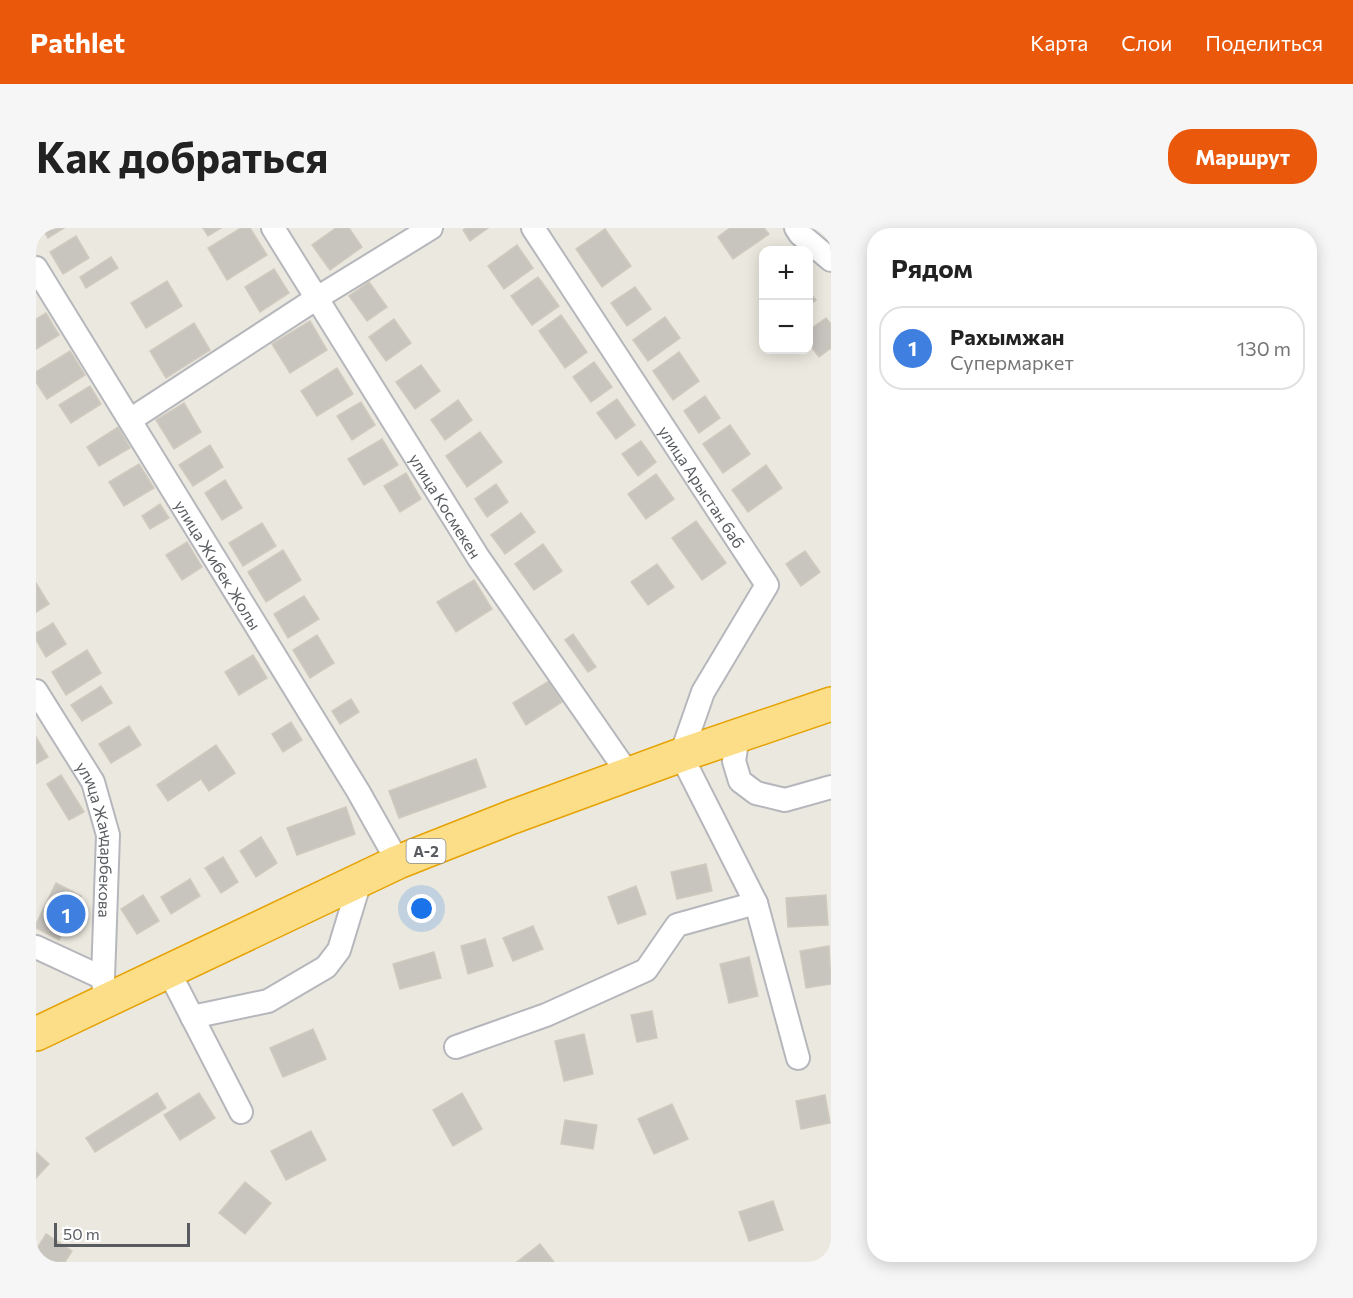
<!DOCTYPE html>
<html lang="ru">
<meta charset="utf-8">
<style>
:root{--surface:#fff;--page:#f6f6f6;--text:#222;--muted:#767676;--line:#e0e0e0;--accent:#ea580c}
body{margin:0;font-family:Commissioner,sans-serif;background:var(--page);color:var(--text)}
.controls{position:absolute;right:18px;top:18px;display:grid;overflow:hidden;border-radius:12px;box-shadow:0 3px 15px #0003}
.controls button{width:54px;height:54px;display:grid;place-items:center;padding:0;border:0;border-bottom:2px solid var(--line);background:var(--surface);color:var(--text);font:30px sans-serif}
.scale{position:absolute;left:18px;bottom:15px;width:136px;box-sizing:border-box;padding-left:6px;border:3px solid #585c60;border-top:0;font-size:16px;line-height:21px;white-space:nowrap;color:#585c60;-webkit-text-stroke:4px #fff;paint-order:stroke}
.you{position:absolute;left:386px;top:681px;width:21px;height:21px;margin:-15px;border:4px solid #fff;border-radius:50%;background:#1a73e8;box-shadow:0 0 0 9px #1a73e833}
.badge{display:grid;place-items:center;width:39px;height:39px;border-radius:50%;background:var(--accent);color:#fff;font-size:20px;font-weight:700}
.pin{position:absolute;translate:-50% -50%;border:3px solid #fff;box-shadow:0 2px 6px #0006}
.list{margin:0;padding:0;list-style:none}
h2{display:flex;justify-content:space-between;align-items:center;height:78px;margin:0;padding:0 24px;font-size:26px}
h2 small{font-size:20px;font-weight:400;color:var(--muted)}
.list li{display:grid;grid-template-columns:39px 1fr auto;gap:18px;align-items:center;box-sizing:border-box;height:84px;margin:0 12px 12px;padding:0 12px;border:2px solid var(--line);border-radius:24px}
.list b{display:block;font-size:22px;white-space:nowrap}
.list p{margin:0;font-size:20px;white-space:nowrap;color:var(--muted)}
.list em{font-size:20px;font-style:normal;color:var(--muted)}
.map{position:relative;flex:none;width:795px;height:1034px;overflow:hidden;border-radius:24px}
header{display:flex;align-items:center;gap:36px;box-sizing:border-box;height:84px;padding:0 30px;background:var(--accent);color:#fff}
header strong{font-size:28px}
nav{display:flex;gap:33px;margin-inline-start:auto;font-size:21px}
.intro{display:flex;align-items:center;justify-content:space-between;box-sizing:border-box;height:144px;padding:0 36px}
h1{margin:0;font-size:42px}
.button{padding:15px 27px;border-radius:24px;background:var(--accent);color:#fff;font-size:21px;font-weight:700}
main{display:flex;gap:36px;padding:0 36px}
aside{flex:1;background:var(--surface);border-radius:24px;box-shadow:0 3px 15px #0003}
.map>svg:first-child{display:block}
.building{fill:#c8c5bf;stroke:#d0cabe;stroke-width:1.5}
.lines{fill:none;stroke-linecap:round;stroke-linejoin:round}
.minor-casing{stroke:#b5b7bc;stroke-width:26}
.highway-casing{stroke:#e6a204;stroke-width:36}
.minor{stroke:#fff;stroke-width:22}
.highway{stroke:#fbde87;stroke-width:33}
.labels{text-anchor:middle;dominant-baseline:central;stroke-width:5;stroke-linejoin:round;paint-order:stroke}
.shield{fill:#fff;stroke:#8a8d90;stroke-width:1.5}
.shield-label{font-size:15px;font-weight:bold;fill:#585c60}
.street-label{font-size:16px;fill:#585c60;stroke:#fff}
</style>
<header>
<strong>Pathlet</strong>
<nav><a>Карта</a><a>Слои</a><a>Поделиться</a></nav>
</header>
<div class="intro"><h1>Как добраться</h1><a class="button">Маршрут</a></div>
<main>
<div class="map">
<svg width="795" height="1034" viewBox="0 0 795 1034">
<rect width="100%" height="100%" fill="#ebe9df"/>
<g class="building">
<path d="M6,0H28L12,10Z"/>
<path d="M167,0H185L172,8Z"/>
<path d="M205,0H214L231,27L191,52L172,20Z"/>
<path d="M300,0H313L326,19L294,42L276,17Z"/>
<path d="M430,0H452L434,13L427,2Z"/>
<path d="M694,0H728L733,6L697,31L682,9Z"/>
<path d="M569,1L595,38L566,59L540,21Z"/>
<path d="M40,8L53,30L27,46L14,24Z"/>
<path d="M481,17L497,40L468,61L452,38Z"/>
<path d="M75,29L82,40L50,60L44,49Z"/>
<path d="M238,41L253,65L224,84L209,59Z"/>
<path d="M502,49L523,78L496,97L475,68Z"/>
<path d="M131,53L146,78L110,100L95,75Z"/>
<path d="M333,54L351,79L331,93L313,68Z"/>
<path d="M599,59L615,81L591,98L575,75Z"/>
<path d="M772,62L780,72L772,78Z"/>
<path d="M10,85L23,107L0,121V91Z"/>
<path d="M525,87L551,124L529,140L503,103Z"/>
<path d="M629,89L644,110L612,133L597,112Z"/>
<path d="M790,90L795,96V120L783,129L772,114V103Z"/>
<path d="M358,91L375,115L350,133L333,109Z"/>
<path d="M274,93L291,122L254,145L236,116Z"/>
<path d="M158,95L174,122L130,150L114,123Z"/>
<path d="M34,123L49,147L11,171L0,154V144Z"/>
<path d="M643,124L663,153L637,172L617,143Z"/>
<path d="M558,134L576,159L555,174L537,149Z"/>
<path d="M385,137L404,163L379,181L360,154Z"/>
<path d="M301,140L317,166L281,188L265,163Z"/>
<path d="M54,158L65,176L35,195L23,177Z"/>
<path d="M669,168L684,190L663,205L648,183Z"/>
<path d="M581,171L599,197L580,211L561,185Z"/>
<path d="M422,172L436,192L409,212L395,192Z"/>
<path d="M325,174L339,197L316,212L301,188Z"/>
<path d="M148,175L165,204L138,221L120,192Z"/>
<path d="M694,197L714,226L687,245L667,216Z"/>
<path d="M82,199L94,220L63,238L51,219Z"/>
<path d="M444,204L466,234L431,259L410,228Z"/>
<path d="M346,211L362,237L328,257L312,231Z"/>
<path d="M605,213L620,234L602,248L586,226Z"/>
<path d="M174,217L187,239L157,258L143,237Z"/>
<path d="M103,236L118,260L88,278L73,254Z"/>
<path d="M730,237L746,260L712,284L696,262Z"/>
<path d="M370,245L385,271L364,284L348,258Z"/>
<path d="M620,246L638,271L610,291L592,266Z"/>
<path d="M189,252L206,280L186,292L169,265Z"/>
<path d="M460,256L472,274L451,289L439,271Z"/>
<path d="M124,276L133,290L114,301L106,288Z"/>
<path d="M485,285L499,304L469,326L455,307Z"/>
<path d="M660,293L690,335L666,352L636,310Z"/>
<path d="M226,295L240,318L207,338L193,315Z"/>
<path d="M151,314L166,339L146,352L130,327Z"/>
<path d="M507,316L526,343L498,362L479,336Z"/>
<path d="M247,322L265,352L230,374L212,344Z"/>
<path d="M769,323L784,344L765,358L750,336Z"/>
<path d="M621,336L638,359L612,377L595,354Z"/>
<path d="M438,352L456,381L420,404L401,374Z"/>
<path d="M0,355L13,376L0,384Z"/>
<path d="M268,368L283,391L252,410L238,386Z"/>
<path d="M17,395L30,416L10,429L0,412V405Z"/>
<path d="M537,406L560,439L552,444L529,412Z"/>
<path d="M281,407L298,435L274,450L257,422Z"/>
<path d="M51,422L65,445L30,467L16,444Z"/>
<path d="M217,427L231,450L203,467L189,444Z"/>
<path d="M513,453L526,474L490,497L477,475Z"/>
<path d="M65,458L76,475L46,493L35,477Z"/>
<path d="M315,471L323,484L304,496L296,483Z"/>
<path d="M255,494L266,512L247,524L236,506Z"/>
<path d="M93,498L105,517L75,535L63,516Z"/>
<path d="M0,509L12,529L0,536Z"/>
<path d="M180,517L199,545L173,563L165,551L132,573L121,557Z"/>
<path d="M440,531L450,559L363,590L353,563Z"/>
<path d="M25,547L48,584L33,592L11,556Z"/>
<path d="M310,579L319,606L261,627L251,600Z"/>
<path d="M225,609L241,635L220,649L204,623Z"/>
<path d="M187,629L202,654L185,665L169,640Z"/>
<path d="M670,636L676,663L641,671L635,644Z"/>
<path d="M154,651L164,668L135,686L125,669Z"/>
<path d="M20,655L45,668L23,712L0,700V696Z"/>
<path d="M600,658L610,686L582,696L572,669Z"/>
<path d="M107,667L123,693L101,706L85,681Z"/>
<path d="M790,667L792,697L752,699L750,670Z"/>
<path d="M497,698L507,721L477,733L467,710Z"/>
<path d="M449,711L457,738L432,746L425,718Z"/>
<path d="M793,718L795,756L770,760L764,723Z"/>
<path d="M398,724L405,750L364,761L357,736Z"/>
<path d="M713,729L722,768L693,775L684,736Z"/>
<path d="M616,783L621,810L601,814L595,787Z"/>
<path d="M277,801L290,831L247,849L234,820Z"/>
<path d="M548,806L557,846L528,853L519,813Z"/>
<path d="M121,865L130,880L59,924L50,910Z"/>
<path d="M163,865L179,890L144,912L128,887Z"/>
<path d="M426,865L446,901L417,918L397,882Z"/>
<path d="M789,867L794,895L765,901L760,873Z"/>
<path d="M636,876L652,911L618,926L602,891Z"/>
<path d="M529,892L561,897L557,921L525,916Z"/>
<path d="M275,903L290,932L250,952L235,923Z"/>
<path d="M0,924L13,936L0,950Z"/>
<path d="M209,954L235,975L209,1006L183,985Z"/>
<path d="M737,973L747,1002L713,1013L703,984Z"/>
<path d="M10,1006L36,1023L29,1034H0V1022Z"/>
<path d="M504,1016L518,1034H481Z"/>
</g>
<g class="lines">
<g class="minor-casing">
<g id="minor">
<path id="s1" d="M237,0L442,329L593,547"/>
<path id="s2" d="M497,0L731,357L667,464L645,527L720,675L762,830"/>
<path d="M760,0L764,6L795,32"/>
<path id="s3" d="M0,40L322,563L362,634"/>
<path d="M94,192L281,70L395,0"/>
<path id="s4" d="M0,463L57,554L72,607L67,750L69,773"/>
<path d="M702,507L698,533L704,553L720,565L749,572L795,559"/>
<path d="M0,719L67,750"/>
<path d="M132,742L205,884"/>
<path d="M156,789L232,773L290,739L303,722L324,653"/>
<path d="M420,819L510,787L610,742L641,697L720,675"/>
</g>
</g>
<g class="highway-casing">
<path id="highway" d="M0,806L362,634L476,589L645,527L795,476"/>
</g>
<use href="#minor" class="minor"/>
<use href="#highway" class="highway"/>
</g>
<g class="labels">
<rect class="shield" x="370.5" y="611" width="39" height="24" rx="4.5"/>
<g class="shield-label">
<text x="390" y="623">A-2</text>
</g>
<g class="street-label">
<text stroke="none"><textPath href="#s2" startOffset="309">улица Арыстан баб</textPath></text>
<text stroke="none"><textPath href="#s1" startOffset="327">улица Космекен</textPath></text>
<text stroke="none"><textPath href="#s3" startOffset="348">улица Жибек Жолы</textPath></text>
<text stroke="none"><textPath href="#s4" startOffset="165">улица Жандарбекова</textPath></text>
</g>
</g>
</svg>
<div class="controls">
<button>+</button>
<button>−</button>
</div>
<div class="scale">50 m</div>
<div class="you"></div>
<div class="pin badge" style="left:30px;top:686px;background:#3f7fe0">1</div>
</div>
<aside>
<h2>Рядом<small></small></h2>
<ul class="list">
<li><span class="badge" style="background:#3f7fe0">1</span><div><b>Рахымжан</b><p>Супермаркет</p></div><em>130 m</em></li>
</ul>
</aside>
</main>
